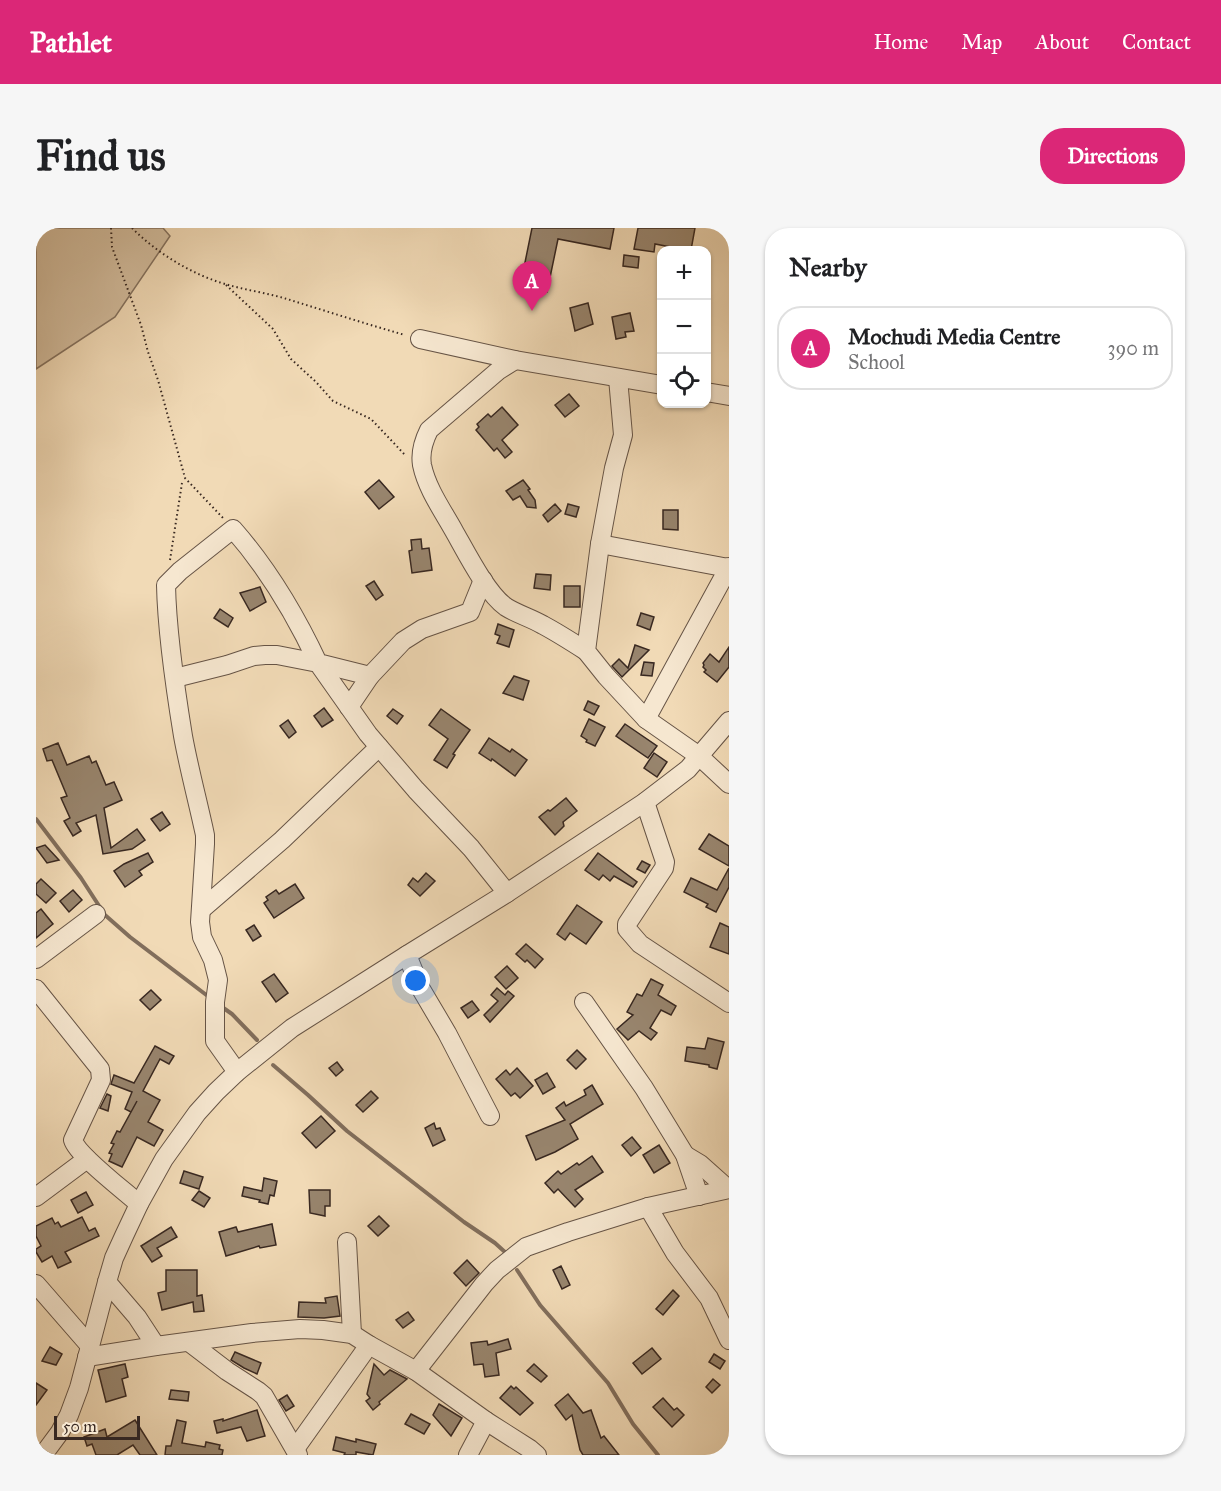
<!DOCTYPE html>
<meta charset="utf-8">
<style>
:root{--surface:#fff;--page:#f6f6f6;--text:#202124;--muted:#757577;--line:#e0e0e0;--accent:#db2777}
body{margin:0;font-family:"IM FELL Great Primer",serif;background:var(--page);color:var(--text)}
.controls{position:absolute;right:18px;top:18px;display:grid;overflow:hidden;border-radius:12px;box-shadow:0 2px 4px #0004}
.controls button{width:54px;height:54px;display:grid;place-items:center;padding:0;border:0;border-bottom:2px solid var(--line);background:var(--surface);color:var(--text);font:30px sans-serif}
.scale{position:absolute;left:18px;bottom:15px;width:86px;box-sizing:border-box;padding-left:6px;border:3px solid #382821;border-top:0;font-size:16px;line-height:21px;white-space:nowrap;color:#382821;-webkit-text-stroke:4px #f6e7d0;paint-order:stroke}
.you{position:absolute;left:380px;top:753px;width:21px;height:21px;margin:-15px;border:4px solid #fff;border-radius:50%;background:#1a73e8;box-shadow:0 0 0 9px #1a73e833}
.badge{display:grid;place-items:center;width:39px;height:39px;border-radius:50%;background:var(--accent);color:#fff;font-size:20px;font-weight:700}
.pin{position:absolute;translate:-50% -50px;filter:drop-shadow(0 2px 3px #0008)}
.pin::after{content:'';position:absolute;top:32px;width:21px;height:18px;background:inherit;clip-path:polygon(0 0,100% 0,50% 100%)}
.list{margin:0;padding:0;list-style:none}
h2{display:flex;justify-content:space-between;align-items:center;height:78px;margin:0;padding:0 24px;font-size:26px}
h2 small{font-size:20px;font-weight:400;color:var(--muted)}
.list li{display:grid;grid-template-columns:39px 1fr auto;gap:18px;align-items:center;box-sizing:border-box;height:84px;margin:0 12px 12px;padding:0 12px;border:2px solid var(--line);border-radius:24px}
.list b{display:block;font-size:22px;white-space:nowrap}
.list p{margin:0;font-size:20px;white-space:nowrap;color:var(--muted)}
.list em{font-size:20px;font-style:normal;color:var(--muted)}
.icon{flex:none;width:33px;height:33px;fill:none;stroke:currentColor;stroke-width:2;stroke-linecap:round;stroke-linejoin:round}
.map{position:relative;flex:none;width:693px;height:1227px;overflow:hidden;border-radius:24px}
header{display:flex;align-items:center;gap:36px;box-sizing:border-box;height:84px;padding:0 30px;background:var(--accent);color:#fff}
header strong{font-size:28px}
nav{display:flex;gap:33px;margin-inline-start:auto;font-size:21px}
.intro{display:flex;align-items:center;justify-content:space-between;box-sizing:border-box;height:144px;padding:0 36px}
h1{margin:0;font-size:42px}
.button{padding:15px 27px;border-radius:24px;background:var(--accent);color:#fff;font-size:21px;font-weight:700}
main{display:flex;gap:36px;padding:0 36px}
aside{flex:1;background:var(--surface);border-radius:24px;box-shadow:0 2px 4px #0004}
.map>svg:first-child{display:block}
.green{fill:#d2bc9d;stroke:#85725f;stroke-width:1.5}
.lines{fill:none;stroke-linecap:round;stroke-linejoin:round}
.stream{stroke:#816e5c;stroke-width:4}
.building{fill:#98856e;stroke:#382821;stroke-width:1.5}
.minor-casing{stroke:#665446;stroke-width:20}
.path{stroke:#382821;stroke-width:2;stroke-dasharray:1.5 3;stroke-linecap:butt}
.minor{stroke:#f6e7d0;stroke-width:18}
</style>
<header>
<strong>Pathlet</strong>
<nav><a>Home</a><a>Map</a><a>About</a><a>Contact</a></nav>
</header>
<div class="intro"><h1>Find us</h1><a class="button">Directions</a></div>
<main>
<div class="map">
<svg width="693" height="1227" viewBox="0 0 693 1227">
<rect width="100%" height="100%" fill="#f1dab6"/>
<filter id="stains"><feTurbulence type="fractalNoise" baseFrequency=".00333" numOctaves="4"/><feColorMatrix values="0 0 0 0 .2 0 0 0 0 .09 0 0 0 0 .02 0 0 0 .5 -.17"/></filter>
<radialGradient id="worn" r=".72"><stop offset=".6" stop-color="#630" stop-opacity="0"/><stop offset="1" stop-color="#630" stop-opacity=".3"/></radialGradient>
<path class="green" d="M0,0H127L134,8L79,89L0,141Z"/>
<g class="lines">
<g class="stream">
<path d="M0,591L45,650L69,687L94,709L173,769"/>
<path d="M186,779L196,786L221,812"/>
<path d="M237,837L272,867L311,903L428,994L459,1015L470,1025"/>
<path d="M481,1042L504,1077L572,1155L597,1196L622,1227"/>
</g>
</g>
<g class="building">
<path d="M496,0H578L574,21L522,11L511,64L484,59Z"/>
<path d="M602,0H659L655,22H639L640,20L619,16L618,24L598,21Z"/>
<path d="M588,27L603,29L602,40L587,38Z"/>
<path d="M552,75L557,96L539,103L534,80Z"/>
<path d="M594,85L598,103L589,104L590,109L580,111L576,89Z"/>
<path d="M533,166L543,178L529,189L519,177Z"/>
<path d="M466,179L482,197L466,212L476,224L469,230L461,220L458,223L440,202L443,199L441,196L452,186L455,189Z"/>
<path d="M343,252L358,269L343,281L329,264Z"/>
<path d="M487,252L494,261L492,262L499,272L500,280L491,279L484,268L477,272L470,263Z"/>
<path d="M519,276L525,283L512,294L507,287Z"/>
<path d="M532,276L543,279L540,289L529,286Z"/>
<path d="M627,282H642V302L627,301Z"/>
<path d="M385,311L386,321L393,320L396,342L376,345L373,323L376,322L375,312Z"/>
<path d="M500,346L515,347L514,362L498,360Z"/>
<path d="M338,353L347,367L340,372L330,358Z"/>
<rect x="528" y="358" width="16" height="21"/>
<path d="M224,359L230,374L214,383L204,365Z"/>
<path d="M184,381L197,390L192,399L178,390Z"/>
<path d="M605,385L618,389L614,402L601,397Z"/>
<path d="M462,396L478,402L473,419L461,415L464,408L459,406Z"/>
<path d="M599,417L613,422L586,449L576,438L583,431L592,440Z"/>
<path d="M693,419V439L681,454L668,444L670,442L667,439L668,437L667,435L674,426L683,434Z"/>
<path d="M608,434L618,435L616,448L605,447Z"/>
<path d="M478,448L493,453L487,472L467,465Z"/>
<path d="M552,473L563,478L558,487L548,482Z"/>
<path d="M288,480L297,492L286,499L278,488Z"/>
<path d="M357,481L367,488L361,496L351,488Z"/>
<path d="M405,481L434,502L417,526L419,527L411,540L398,532L412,511L393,497Z"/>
<path d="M553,491L569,499L559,518L550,514L551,512L545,508Z"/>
<path d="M252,492L260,504L253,510L244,498Z"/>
<path d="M589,496L621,518L612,530L580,508Z"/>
<path d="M453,510L474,524L476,521L491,532L479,548L456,531L455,533L443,525Z"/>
<path d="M22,515L31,537L53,528L56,535L60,533L70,557L78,554L86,572L68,580L75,620L101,601L109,612L96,621L67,626L60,587L40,595L45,603L37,608L28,593L34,590L25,570L31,568L16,532L11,533L7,521Z"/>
<path d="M618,525L631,534L621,549L608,540Z"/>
<path d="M530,570L541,583L527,594L528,598L519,607L503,589L512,582L514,583Z"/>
<path d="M126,584L134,596L124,603L115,591Z"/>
<path d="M673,606L693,618V638L663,621Z"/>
<path d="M9,617L23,632L11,635L0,620Z"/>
<path d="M112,625L117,634L103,643L106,647L89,659L78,643L88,636Z"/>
<path d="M562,625L601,654L597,659L578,648L574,653L567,647L563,652L549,642Z"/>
<path d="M606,633L614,637L609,645L601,641Z"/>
<path d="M693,640V659L680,684L670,679L672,676L648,664L655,650L681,662Z"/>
<path d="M390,645L399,653L384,668L372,657L377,650L382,654Z"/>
<path d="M5,651L20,665L10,675L0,666V656Z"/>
<path d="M259,656L268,670L238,690L228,675L232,672L230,669L240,662L243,666Z"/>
<path d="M37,662L46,672L33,684L24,673Z"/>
<path d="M541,677L566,694L550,716L534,705L529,712L521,706Z"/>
<path d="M5,681L17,696L0,710V685Z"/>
<path d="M684,695L693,699V726L674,719Z"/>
<path d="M218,697L225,708L217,713L210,702Z"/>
<path d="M490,716L507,731L499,740L491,732L489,734L480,726Z"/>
<path d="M471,738L482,750L470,761L459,749Z"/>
<path d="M238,746L252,765L240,774L226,754Z"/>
<path d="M615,751L627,757L622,767L640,778L635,787L625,782L614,800L621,805L615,812L603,803L592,812L581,801L597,787L591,784L601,766L606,768Z"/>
<path d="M461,760L469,767L472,763L478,768L454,794L448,787L462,773L455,767Z"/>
<path d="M115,762L125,772L114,782L104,772Z"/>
<path d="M436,773L443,782L432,790L425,780Z"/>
<path d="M672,810L688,814L681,841L673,839V837L649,833L651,819L669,821Z"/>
<path d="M119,818L138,828L133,836L124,831L107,863L124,872L112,894L127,902L118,918L101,909L86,939L73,933L76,926L73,925L78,916L75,915L81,903L84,904L101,873L95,884L89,881L96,864L75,856L78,847L98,855Z"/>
<path d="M541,822L550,831L540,841L531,832Z"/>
<path d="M301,834L307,842L300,848L293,840Z"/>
<path d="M481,840L497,858L484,870L479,865L475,868L460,851L470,842L474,847Z"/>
<path d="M511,845L519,859L507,866L499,852Z"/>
<path d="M556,857L567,876L534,896L542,911L519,924L500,932L490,908L529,892L520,880L528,874L530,878L550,867L548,862Z"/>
<path d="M335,863L342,870L327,884L320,877Z"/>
<path d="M71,866L75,868L72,883L64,880Z"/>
<path d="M285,888L299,903L280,920L266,905Z"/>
<path d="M398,895L400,901L404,900L409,912L397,918L389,900Z"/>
<path d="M596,909L605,920L595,928L586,917Z"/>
<path d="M623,917L634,935L618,945L607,927Z"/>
<path d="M556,928L567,944L539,962L547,971L539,979L522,961L518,965L509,955L522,943L525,946L541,935L543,937Z"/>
<path d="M148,943L167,949L163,961L144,955Z"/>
<path d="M228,950L241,953L238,968L234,967L232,976L223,974L224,972L206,968L208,959L226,963Z"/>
<path d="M273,962H294V978H289V988L274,985Z"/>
<path d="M163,963L174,970L168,979L156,972Z"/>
<path d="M50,964L57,977L42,985L35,972Z"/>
<path d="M343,988L353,998L342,1008L332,998Z"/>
<path d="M46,989L53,1003L59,1000L63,1008L29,1024L35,1034L22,1040L16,1028L6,1034L0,1024V1021L5,1018L0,1008V998L16,990L19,996L22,994L25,999Z"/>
<path d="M236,996L240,1017L224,1020L223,1018L190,1028L183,1004L200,999L202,1004Z"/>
<path d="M135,999L141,1009L121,1020L126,1028L116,1034L105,1018Z"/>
<path d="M431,1032L443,1045L430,1058L418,1045Z"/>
<path d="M525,1038L534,1057L526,1061L517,1042Z"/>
<path d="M130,1042H161V1068L166,1067L168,1083L158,1084L157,1074L126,1082L122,1065L130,1063Z"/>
<path d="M637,1062L643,1068L627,1087L620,1081Z"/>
<path d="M301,1068L304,1088L288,1090L262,1089L263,1074L290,1075L289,1070Z"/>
<path d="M372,1084L378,1092L367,1100L360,1092Z"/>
<path d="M472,1111L475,1121L460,1125L463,1147L449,1149L447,1136L438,1137L435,1115L451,1113L452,1117Z"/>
<path d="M14,1119L26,1126L20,1137L6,1133Z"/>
<path d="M616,1120L625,1131L606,1146L597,1135Z"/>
<path d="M199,1124L225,1135L221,1146L208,1140L195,1132Z"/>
<path d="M678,1126L689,1133L684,1141L673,1134Z"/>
<path d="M89,1136L92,1149L86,1151L90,1168L70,1174L62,1142Z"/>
<path d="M338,1136L348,1147L354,1142L371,1151L343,1174L344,1176L337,1182L330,1173L334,1170L331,1166Z"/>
<path d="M498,1136L511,1148L505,1154L491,1143Z"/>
<path d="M677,1151L684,1157L676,1165L670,1159Z"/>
<path d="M0,1155L11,1162L0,1177Z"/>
<path d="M475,1158L478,1161L480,1159L497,1175L484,1187L464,1170Z"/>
<path d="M135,1162L153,1164L152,1173L133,1171Z"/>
<path d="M532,1166L547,1185L555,1182L565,1210L568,1208L583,1227H547L544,1222L536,1187L530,1192L519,1177Z"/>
<path d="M251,1167L258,1178L250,1183L243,1172Z"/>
<path d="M627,1170L638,1182L641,1180L648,1187L636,1199L617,1179Z"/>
<path d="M403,1176L426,1190L415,1208L397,1187Z"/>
<path d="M221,1182L229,1208L211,1213L205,1199L181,1205L178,1193L187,1191V1193Z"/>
<path d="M375,1186L394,1196L388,1206L369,1196Z"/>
<path d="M99,1192L121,1227H104L97,1217L81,1227H60L56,1216L51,1218L48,1209L69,1201L71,1209Z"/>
<path d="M141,1192L150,1194L146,1215L169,1219L170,1214L184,1217L183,1221L187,1222L186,1227H129L130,1218H135Z"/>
<path d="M300,1209L320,1214V1211L340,1216L337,1227L320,1224V1227H308L309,1225L297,1222Z"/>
</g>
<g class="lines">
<g class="minor-casing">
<g id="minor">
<path d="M384,111L479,132L626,157"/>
<path d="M479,132L463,142L393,202C388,212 384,225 386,237C391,261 407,283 418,303C430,324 451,366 470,379C481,386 495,390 507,397C522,405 536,414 550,423"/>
<path d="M582,150L587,207L578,240L564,316L550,423L570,448L610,491L663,528L693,556"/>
<path d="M670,164L693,168"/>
<path d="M564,316L692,340"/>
<path d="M139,450L191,437L218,428L229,427H241L282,435L332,506L380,562L435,620L471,665"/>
<path d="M313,479L334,448"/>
<path d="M610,491L693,339"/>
<path d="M609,574L629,634L628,640L591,696V701L604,716L693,775"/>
<path d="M166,681L246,612L343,519"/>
<path d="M371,727L385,761L411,805L454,888"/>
<path d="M0,731L60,686"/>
<path d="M0,761L64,841L65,852L37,912C41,927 90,964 103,976"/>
<path d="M548,774L608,860L649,927L663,968"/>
<path d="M201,844L179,813V774L182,752L177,732L166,709L164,694L169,616V607C162,574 153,541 147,508C139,459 131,406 130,357L144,343L197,301C233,342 259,386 282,435L334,448L367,413L386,401L434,384L447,352"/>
<path d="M649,927L664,936L692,961"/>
<path d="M0,969L51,931"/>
<path d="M612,979L639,1025L673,1070L693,1112"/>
<path d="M311,1014L316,1106"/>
<path d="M71,1054L101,1089L120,1118"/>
<path d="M0,1056L54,1118"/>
<path d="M153,1114L191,1143L222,1163L228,1168L262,1227"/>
<path d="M51,1129L120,1118L216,1105L264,1101L287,1102L316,1106L333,1117L380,1143L450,1193L432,1227"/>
<path d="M380,1143L448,1056L461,1042L490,1019L532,1004L612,979L693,961"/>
<path d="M450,1193L494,1221L501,1227"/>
<path d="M259,1221L333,1117"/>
<path d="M7,1227L24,1204L33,1187L43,1160L71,1054L78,1030L88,1008L103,976L128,931L161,885L180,864L201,844L256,800L371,727L471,665L609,574L652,541L693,493"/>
</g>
</g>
<g class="path">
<path d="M75,0L76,19L105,97L112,124L122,152L149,250L187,290"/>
<path d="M96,0C121,25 155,46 189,56C209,62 231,65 251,71C290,83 330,96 369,107"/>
<path d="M190,57L237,101L255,131L280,154L297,173L335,191L370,228"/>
<path d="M134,332L146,255"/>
</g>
<use href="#minor" class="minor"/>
</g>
<rect width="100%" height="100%" filter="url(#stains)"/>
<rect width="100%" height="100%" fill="url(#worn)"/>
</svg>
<div class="controls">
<button>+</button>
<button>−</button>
<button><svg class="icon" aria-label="locate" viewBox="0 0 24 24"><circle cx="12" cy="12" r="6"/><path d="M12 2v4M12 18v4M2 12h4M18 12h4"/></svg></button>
</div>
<div class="scale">50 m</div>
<div class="you"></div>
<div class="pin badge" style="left:496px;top:83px">A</div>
</div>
<aside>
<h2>Nearby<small></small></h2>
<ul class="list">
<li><span class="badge">A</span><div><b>Mochudi Media Centre</b><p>School</p></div><em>390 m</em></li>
</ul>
</aside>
</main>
